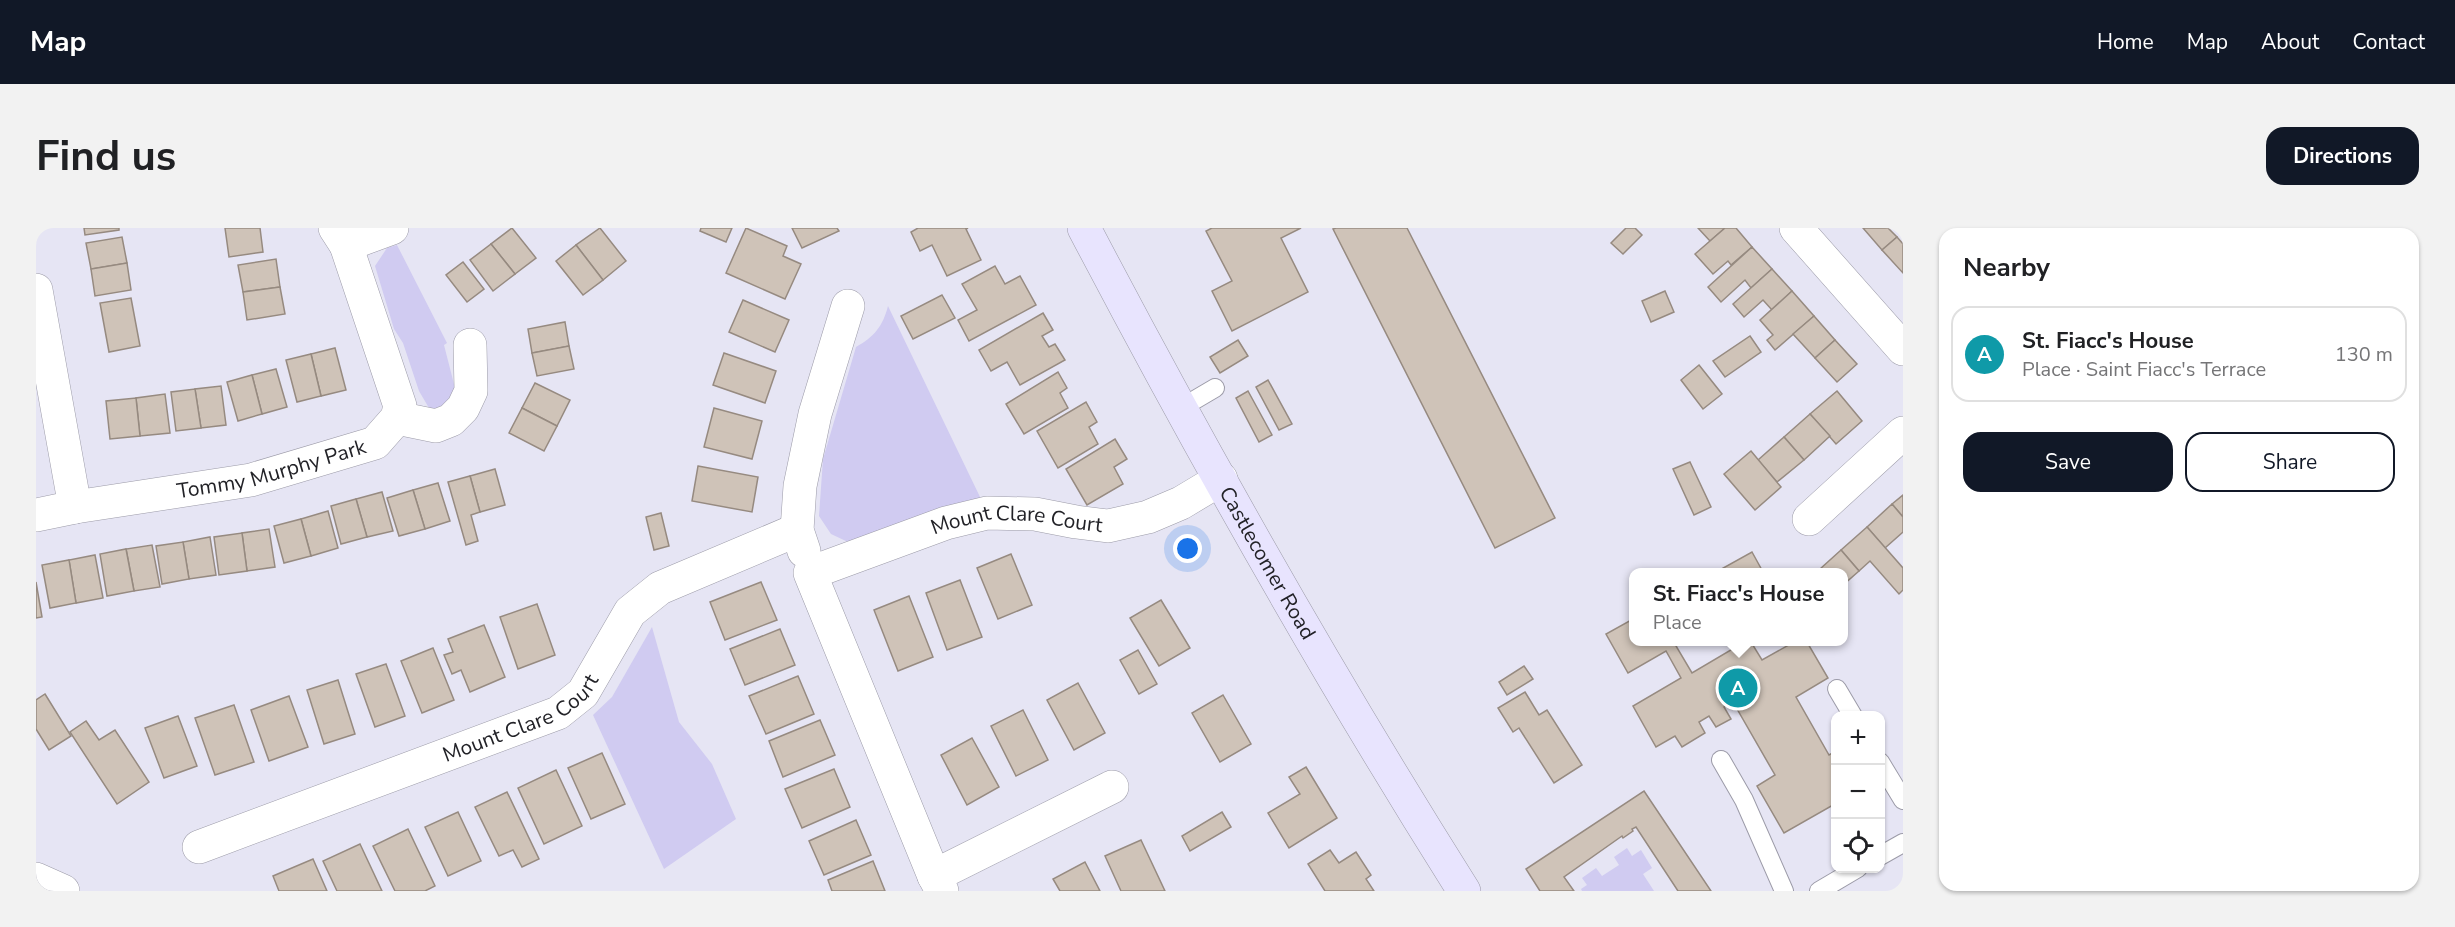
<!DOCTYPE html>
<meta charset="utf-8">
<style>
:root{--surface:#fff;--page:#f2f2f2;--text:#202124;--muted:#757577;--line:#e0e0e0;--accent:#111827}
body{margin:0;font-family:"Nunito Sans",sans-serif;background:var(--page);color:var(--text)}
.controls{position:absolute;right:18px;bottom:18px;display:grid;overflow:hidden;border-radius:12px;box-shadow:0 2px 4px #0004}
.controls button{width:54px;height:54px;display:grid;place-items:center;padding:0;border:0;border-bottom:2px solid var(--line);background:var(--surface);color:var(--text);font:30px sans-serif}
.you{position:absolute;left:1152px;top:321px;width:21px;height:21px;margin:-15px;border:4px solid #fff;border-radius:50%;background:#1a73e8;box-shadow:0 0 0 9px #1a73e833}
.badge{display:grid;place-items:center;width:39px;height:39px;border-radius:50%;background:var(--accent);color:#fff;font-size:20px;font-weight:700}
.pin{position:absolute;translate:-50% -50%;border:3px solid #fff;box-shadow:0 2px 6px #0006}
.popup{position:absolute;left:1593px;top:340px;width:219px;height:78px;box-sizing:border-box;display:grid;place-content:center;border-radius:12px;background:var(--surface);filter:drop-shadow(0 2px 4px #0005);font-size:20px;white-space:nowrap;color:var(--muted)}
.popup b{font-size:22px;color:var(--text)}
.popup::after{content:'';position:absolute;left:50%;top:100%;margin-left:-12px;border:12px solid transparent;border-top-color:var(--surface)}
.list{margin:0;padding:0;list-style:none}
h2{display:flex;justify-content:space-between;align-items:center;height:78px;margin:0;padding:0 24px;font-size:26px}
h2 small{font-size:20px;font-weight:400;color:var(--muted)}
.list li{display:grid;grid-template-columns:39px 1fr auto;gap:18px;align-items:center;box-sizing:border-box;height:96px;margin:0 12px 12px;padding:0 12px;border:2px solid var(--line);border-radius:18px}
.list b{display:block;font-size:22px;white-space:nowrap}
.list p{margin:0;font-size:20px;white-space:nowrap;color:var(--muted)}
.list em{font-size:20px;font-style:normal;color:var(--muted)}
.actions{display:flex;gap:12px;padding:18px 24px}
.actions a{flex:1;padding:14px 0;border:2px solid var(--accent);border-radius:18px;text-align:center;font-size:21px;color:var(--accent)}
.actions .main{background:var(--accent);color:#fff}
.icon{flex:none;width:33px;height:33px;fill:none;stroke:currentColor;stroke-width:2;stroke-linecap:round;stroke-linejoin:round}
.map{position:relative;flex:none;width:1867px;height:663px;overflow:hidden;border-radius:18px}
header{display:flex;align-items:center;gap:36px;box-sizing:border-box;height:84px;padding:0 30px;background:var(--accent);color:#fff}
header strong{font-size:28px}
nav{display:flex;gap:33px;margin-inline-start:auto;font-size:21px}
.intro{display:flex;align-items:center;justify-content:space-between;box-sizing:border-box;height:144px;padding:0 36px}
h1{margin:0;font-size:42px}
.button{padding:15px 27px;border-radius:18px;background:var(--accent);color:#fff;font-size:21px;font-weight:700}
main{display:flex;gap:36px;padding:0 36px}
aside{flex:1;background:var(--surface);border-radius:18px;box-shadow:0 2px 4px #0004}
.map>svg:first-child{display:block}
.green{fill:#d0cbf1}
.building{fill:#cfc3b8;stroke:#968a80;stroke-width:1.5}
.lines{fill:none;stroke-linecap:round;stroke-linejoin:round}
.lane-casing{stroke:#9c9ba8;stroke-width:20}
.street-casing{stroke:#9c9ba8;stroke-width:34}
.secondary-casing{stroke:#9c9ba8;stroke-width:34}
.lane{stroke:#fff;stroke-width:18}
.street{stroke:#fff;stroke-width:33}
.secondary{stroke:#e8e4fe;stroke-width:33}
.labels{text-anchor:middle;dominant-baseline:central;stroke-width:4.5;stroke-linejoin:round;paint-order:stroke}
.street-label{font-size:21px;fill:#222227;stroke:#fff}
</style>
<header>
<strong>Map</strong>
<nav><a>Home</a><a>Map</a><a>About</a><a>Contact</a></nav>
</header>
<div class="intro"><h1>Find us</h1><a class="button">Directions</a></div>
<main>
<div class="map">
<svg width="1867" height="663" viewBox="0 0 1867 663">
<rect width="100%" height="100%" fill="#e6e5f4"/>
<g class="green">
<path d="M361,17L411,115L408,117L419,160L412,176L398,181L393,180L383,163L367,115L358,101L339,38L351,20Z"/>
<path d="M852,78L945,271L812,314L795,306L783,288L787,231L820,119C838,109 847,98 852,78Z"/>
<path d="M616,399L643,494L676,536L700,591L628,641L557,487L576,469Z"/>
<path d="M1591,620L1596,628L1605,622L1616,640L1607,646L1618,663H1546L1545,661L1551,657L1546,650L1560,640L1566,648L1583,637L1578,629Z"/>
</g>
<g class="building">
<path d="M48,0H83V2L49,7Z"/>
<path d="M189,0H224L227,24L193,29Z"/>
<path d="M476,0L500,30L479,46L455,16Z"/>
<path d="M564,0L590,33L567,52L540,17Z"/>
<path d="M665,0H696L690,14L664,3Z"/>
<path d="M710,0L751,18L747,28L765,36L749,71L690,45Z"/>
<path d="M756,0H801L803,3L766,20Z"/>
<path d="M882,0H932L930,1L945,32L911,48L896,17L884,23L875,4Z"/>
<path d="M1176,0H1265L1245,10L1272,64L1196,103L1176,63L1196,53L1170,3Z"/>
<path d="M1300,0H1371L1519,290L1459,320L1297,1Z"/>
<path d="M1590,0H1599L1606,7L1587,26L1575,15Z"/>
<path d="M1662,0H1689L1674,13Z"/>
<path d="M1689,0H1700L1716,19L1695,37L1692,33L1677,46L1659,26Z"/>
<path d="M1827,0H1852L1861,9L1846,22Z"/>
<path d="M86,9L91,35L55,41L50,15Z"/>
<path d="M1861,9L1867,16V45L1846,22Z"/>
<path d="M455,16L479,46L457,63L434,32Z"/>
<path d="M540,17L567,52L547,67L520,33Z"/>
<path d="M1716,19L1736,41L1715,60L1709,52L1685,74L1672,59Z"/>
<path d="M240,31L244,59L207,64L202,37Z"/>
<path d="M427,34L448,61L431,74L410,47Z"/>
<path d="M91,35L95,62L59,68L55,41Z"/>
<path d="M959,38L969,56L984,48L1000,77L933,113L922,92L941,82L926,56Z"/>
<path d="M1736,41L1756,63L1736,82L1727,72L1708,89L1697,76Z"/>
<path d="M244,59L249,86L211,92L207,64Z"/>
<path d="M1629,63L1638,84L1615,94L1606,73Z"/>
<path d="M1756,63L1778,88L1739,122L1731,112L1737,107L1724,92Z"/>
<path d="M906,67L919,90L877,111L865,88Z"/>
<path d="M95,70L104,118L73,124L64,75Z"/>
<path d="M707,72L753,92L739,124L693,104Z"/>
<path d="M1007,85L1017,102L1006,108L1013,119L1019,116L1029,132L984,157L971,134L955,143L943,122Z"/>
<path d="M1778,88L1799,112L1779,130L1757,106Z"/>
<path d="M529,94L533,118L496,125L492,101Z"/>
<path d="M1714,108L1725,124L1689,149L1677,133Z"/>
<path d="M1202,112L1212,128L1184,145L1174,129Z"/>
<path d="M1799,112L1821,136L1801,154L1779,130Z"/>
<path d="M533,118L538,141L501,148L496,125Z"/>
<path d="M299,120L310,162L285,168L275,126Z"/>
<path d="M688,125L740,143L729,175L677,157Z"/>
<path d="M275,126L285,168L261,174L250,132Z"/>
<path d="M1663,137L1686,166L1667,181L1645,152Z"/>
<path d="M240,141L251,179L226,186L216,147Z"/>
<path d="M1022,144L1031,160L1024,165L1032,180L988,206L970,176Z"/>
<path d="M216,147L226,186L202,193L191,154Z"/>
<path d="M1232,152L1256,196L1243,202L1220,159Z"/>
<path d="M499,155L534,172L521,198L486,180Z"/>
<path d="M185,158L190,197L165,200L159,161Z"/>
<path d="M159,161L165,200L140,203L135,164Z"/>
<path d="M1212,163L1236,207L1223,214L1200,170Z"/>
<path d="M1801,163L1826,193L1800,216L1774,186Z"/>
<path d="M129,166L134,205L104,208L100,170Z"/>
<path d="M100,170L104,208L74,211L70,173Z"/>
<path d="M1050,174L1061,194L1053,199L1062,216L1022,240L1001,203Z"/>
<path d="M486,180L521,198L508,223L473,205Z"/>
<path d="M678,180L726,193L716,231L668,219Z"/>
<path d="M1774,186L1794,208L1768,232L1748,209Z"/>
<path d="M1748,209L1768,232L1741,254L1722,232Z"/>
<path d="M1079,211L1091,231L1078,239L1087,256L1051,277L1030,241Z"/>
<path d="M1715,223L1745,259L1719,282L1688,246Z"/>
<path d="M1654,234L1675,279L1658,287L1637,241Z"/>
<path d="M662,238L722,249L716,284L656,273Z"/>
<path d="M459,241L469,277L444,284L434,248Z"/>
<path d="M434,248L444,284L435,287L442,313L430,317L412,254Z"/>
<path d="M402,255L414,293L389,301L377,262Z"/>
<path d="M377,262L389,301L363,308L351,270Z"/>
<path d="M346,264L357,303L331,309L320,271Z"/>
<path d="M1867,267V289L1856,276Z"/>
<path d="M320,271L331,309L305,316L295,278Z"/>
<path d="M1856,276L1867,289V304L1849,320L1831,299Z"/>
<path d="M292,283L302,320L275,328L265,291Z"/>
<path d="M625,285L633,318L618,322L610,289Z"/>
<path d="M265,291L275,328L248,335L238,298Z"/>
<path d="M1831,299L1867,340V362L1863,366L1834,333L1823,343L1805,322Z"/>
<path d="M233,301L239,339L211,343L206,305Z"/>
<path d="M206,305L211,343L183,347L178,309Z"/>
<path d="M174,309L180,347L153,351L147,314Z"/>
<path d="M147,314L153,351L126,356L120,318Z"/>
<path d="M116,317L124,359L98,363L90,321Z"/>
<path d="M90,321L98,363L71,368L64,326Z"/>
<path d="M1805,322L1823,343L1807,357V344H1787L1784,341Z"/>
<path d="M1716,324L1727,344H1680Z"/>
<path d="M975,326L996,377L962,391L941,340Z"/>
<path d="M59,327L67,370L40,375L33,332Z"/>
<path d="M33,332L40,375L14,380L6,337Z"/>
<path d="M924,352L946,409L911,422L890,365Z"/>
<path d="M0,354L6,389L0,390Z"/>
<path d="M725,354L741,392L689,412L674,374Z"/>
<path d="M873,368L897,429L862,443L838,382Z"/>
<path d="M1125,372L1154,420L1123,438L1094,390Z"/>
<path d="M501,376L519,427L482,441L464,389Z"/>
<path d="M1597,391V414H1647L1640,418L1656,445L1700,419L1697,414H1715L1726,432L1758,414H1771L1792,450L1760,469L1793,527L1800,523V581L1797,577L1748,605L1721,558L1739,547L1697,474L1688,479L1695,491L1680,499L1673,488L1663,494L1669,505L1646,519L1639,508L1620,519L1597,478L1645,450L1630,423L1592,445L1570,406Z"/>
<path d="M448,397L469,449L434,464L425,442L416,446L408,427L417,424L412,411Z"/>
<path d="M744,401L759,437L709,457L694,421Z"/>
<path d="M397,420L418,472L386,485L365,433Z"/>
<path d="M1102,422L1121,456L1103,466L1084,432Z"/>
<path d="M350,436L369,488L339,499L320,446Z"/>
<path d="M1488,438L1497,451L1471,467L1463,454Z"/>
<path d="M762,448L778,486L730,506L713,468Z"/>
<path d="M302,452L319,506L288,516L271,462Z"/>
<path d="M1042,455L1069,505L1038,522L1011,472Z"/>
<path d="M1489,464L1503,487L1511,482L1546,537L1518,555L1483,500L1477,504L1462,480Z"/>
<path d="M9,466L35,508L13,522L0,501V472Z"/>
<path d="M1187,467L1215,516L1184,534L1156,485Z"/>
<path d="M253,468L272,519L233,533L215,482Z"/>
<path d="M198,477L218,534L179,547L159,490Z"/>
<path d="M987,482L1012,532L980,548L955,498Z"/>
<path d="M142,488L161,538L128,550L109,500Z"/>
<path d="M784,492L799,527L747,549L733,513Z"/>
<path d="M50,493L63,512L79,502L113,554L81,576L34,504Z"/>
<path d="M936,510L963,559L931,577L905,527Z"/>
<path d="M566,525L589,576L555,591L532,540Z"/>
<path d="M1270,539L1301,590L1253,620L1232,585L1264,566L1253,549Z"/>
<path d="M798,541L814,579L766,600L749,561Z"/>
<path d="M520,542L546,598L508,616L482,560Z"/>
<path d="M1608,563L1675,663H1642L1600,599L1596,601L1597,603L1587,610L1586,608L1528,649L1538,663H1504L1490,641Z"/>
<path d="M471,564L503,631L486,639L477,622L463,628L439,579Z"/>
<path d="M422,584L445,633L412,648L389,599Z"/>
<path d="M1186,584L1195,599L1154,623L1146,608Z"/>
<path d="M820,592L835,627L788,647L773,613Z"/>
<path d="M372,601L399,658L389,663H359L337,618Z"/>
<path d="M1105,612L1129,663H1085L1069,628Z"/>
<path d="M324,616L346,663H301L287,633Z"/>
<path d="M1294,622L1303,635L1320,624L1335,647L1330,651L1338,663H1289L1272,636Z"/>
<path d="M277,631L291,663H243L237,648Z"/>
<path d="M837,633L849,663H796L792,652Z"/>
<path d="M1049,634L1064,663H1024L1017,651Z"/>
</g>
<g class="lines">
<g class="lane-casing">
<g id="lane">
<path d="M1145,180L1179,160"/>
<path d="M1801,461L1817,488"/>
<path d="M1685,532L1708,572L1748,663"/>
<path d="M1844,534L1867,572"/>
<path d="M1844,628L1867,615"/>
<path d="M1783,663L1822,640"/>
</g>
</g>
<g class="street-casing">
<g id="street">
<path d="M1760,0L1867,121"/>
<path d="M310,17L356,0"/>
<path d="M0,62L39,279"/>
<path d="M361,190L400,198L415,192L427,180L435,163L434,117"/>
<path id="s1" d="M0,287L39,279L215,252L339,215L361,190L364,178L310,17L299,0"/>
<path d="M1773,291L1867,205"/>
<path d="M768,323L761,302L764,258L779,186L812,78"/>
<path id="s2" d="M163,619L522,485L547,465L594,384L624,360L761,302"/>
<path d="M898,648L1076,559"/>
<path d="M0,651L27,663"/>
<path id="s3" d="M906,663L898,648L774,345L910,295L951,285L999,286L1040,294L1072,298L1112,289L1145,275L1185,251"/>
</g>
</g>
<g class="secondary-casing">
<g id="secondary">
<path id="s4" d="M1048,0C1166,225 1292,448 1428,663"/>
</g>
</g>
<use href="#lane" class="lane"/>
<use href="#street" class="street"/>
<use href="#secondary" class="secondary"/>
</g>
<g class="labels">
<g class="street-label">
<text stroke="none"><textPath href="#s1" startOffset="240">Tommy Murphy Park</textPath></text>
<text stroke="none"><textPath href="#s3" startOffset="561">Mount Clare Court</textPath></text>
<text stroke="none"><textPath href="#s4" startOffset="382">Castlecomer Road</textPath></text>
<text stroke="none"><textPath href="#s2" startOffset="348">Mount Clare Court</textPath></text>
</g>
</g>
</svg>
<div class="controls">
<button>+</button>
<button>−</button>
<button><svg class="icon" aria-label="locate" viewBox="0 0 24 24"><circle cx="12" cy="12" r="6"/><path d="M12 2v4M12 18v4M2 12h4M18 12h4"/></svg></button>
</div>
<div class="you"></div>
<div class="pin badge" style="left:1702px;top:460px;background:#0f9aa8">A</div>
<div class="popup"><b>St. Fiacc's House</b>Place</div>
</div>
<aside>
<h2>Nearby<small></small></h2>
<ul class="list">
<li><span class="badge" style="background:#0f9aa8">A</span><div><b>St. Fiacc's House</b><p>Place · Saint Fiacc's Terrace</p></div><em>130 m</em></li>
</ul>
<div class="actions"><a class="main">Save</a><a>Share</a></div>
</aside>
</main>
